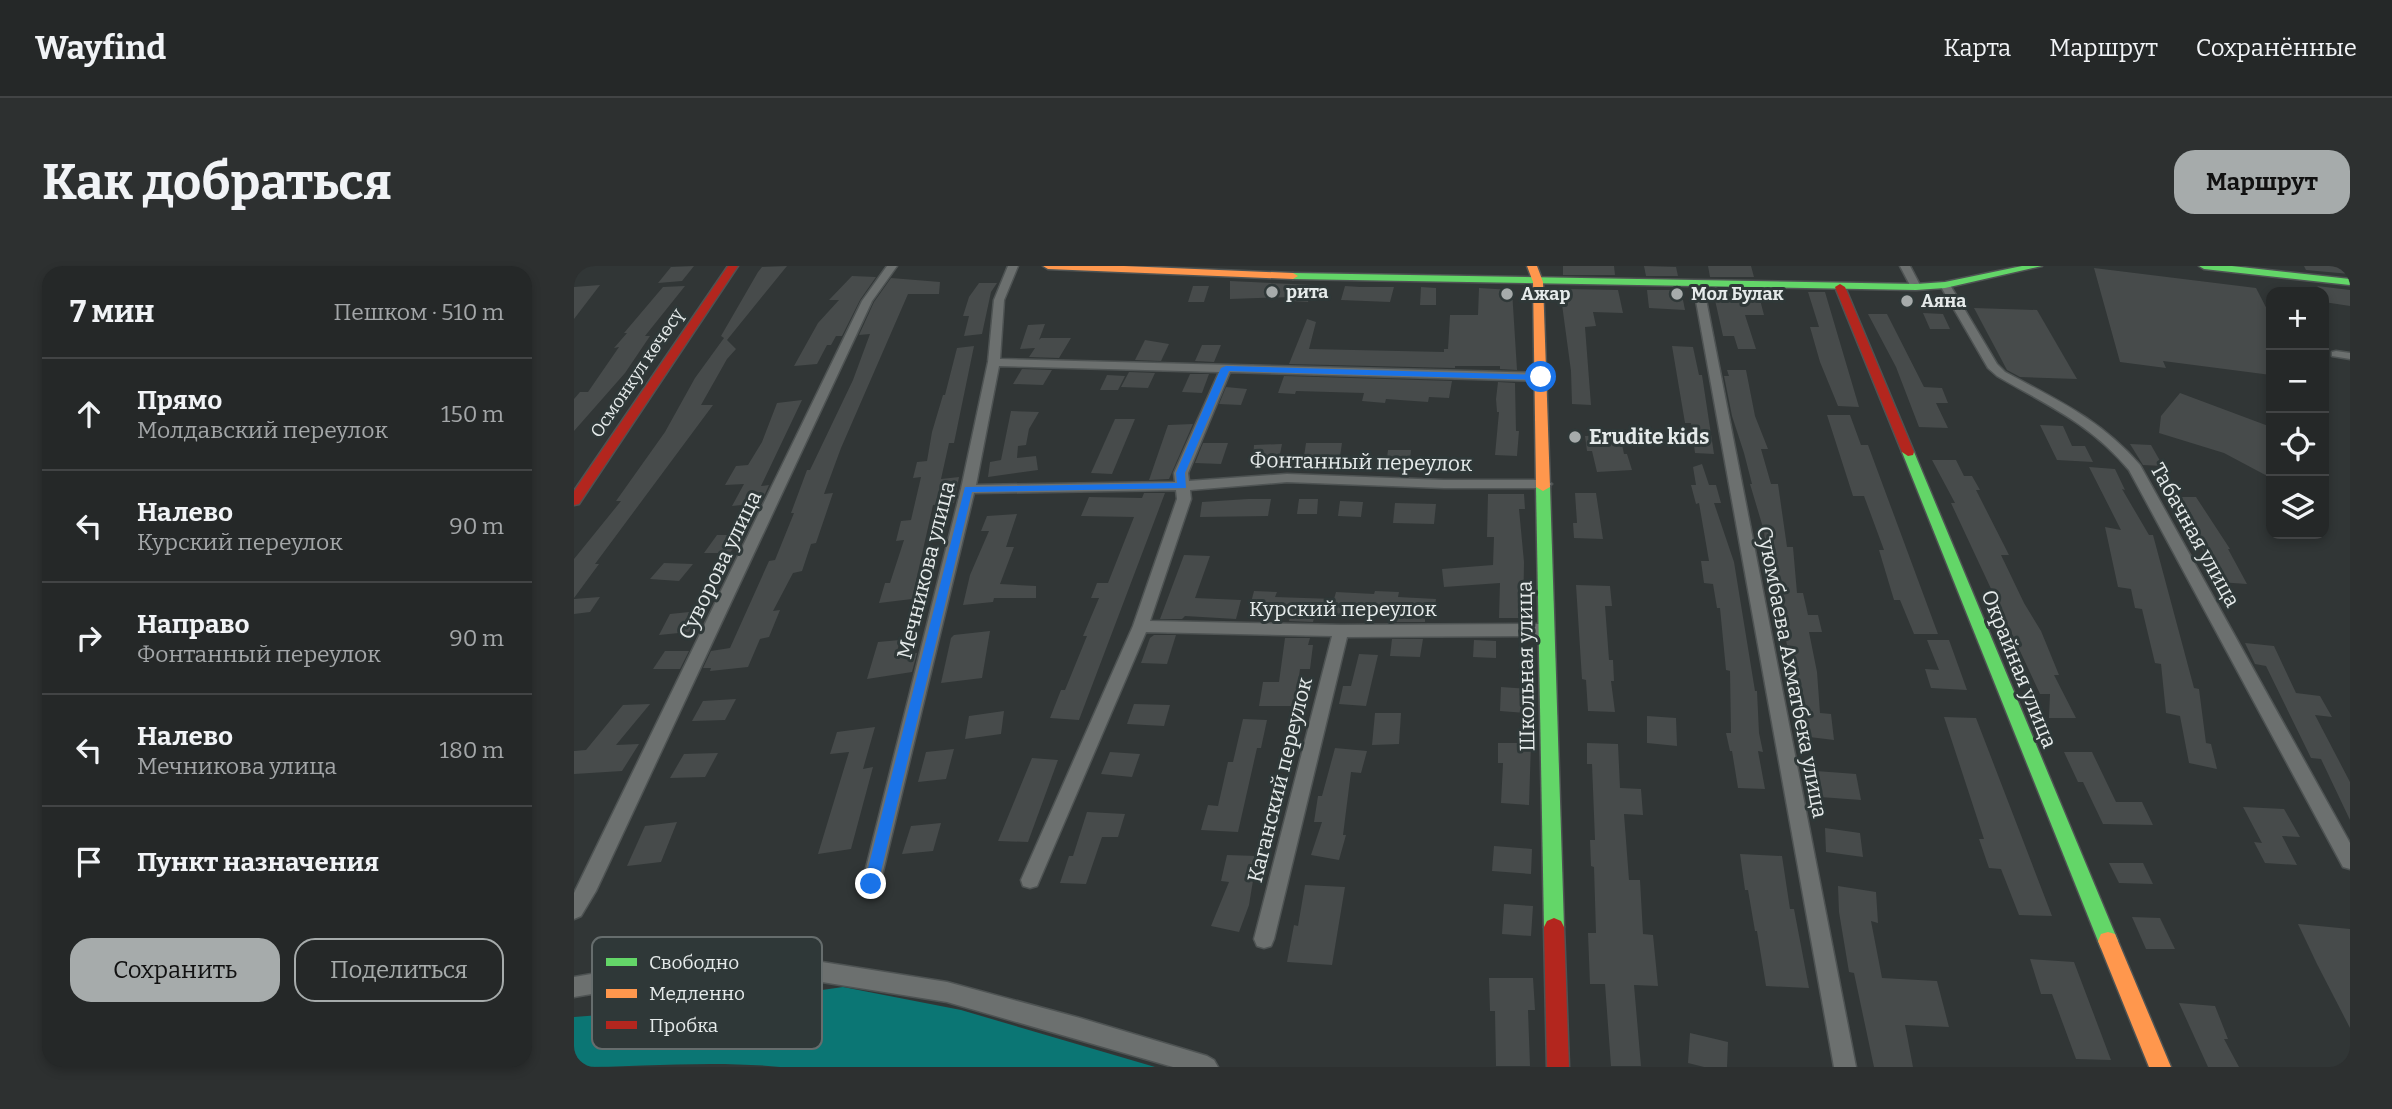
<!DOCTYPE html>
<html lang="ru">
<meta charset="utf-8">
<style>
:root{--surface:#252828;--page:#2d3030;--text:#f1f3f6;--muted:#a3a6a8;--line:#424445;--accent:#a6abab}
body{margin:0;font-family:Bitter,serif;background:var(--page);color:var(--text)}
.controls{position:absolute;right:21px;top:21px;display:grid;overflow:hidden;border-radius:14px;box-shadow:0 4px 10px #0003}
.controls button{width:63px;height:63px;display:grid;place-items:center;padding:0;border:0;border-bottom:2px solid var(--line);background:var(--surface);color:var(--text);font:35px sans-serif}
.stop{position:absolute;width:21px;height:21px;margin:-16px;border:5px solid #1a73e8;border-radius:50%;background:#fff}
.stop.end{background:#1a73e8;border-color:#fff;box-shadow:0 2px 7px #0008}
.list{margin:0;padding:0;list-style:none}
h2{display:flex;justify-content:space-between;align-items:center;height:91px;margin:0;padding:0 28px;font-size:30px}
h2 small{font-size:23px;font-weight:400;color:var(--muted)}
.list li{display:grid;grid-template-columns:46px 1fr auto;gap:21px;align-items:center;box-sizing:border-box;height:112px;padding:0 28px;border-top:2px solid var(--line)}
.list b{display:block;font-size:26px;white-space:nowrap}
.list p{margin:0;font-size:23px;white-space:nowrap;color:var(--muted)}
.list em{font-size:23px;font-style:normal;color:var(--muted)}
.actions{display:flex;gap:14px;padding:21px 28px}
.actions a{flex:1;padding:16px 0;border:2px solid var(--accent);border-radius:21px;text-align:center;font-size:24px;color:var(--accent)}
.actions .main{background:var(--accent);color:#111}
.icon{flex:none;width:38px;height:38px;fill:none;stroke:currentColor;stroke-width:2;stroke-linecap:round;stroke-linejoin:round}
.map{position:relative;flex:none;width:1776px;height:801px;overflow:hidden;border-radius:21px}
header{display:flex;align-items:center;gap:42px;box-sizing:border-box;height:98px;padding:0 35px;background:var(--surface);border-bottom:2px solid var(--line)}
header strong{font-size:33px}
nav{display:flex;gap:38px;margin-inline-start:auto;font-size:24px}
.intro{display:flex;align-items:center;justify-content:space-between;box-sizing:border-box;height:168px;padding:0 42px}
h1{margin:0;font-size:49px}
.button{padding:18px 32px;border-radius:21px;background:var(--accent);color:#111;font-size:24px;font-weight:700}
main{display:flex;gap:42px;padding:0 42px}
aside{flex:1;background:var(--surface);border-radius:21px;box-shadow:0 4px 10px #0003}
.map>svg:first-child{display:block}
.water{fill:#0b7674}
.building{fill:#474b4b}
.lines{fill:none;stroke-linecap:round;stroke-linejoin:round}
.street-casing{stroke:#4e5353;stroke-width:3}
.fast-casing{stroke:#4e5353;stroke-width:3}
.slow-casing{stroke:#4e5353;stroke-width:3}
.jam-casing{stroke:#4e5353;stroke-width:3}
.street{fill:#6c706f;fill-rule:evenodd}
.fast{fill:#63d668;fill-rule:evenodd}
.slow{fill:#ff974d;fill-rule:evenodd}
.jam{fill:#b3261e;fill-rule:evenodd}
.route{fill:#1a73e8}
.poi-dot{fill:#a6abab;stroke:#2f3838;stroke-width:2.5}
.labels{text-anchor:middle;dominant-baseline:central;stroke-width:6;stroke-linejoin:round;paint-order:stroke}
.far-poi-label{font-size:18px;font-weight:bold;fill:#e5eaea;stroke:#2f3838;text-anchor:start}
.far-street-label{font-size:18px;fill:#e5eaea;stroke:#2f3838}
.poi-label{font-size:21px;font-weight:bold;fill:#e5eaea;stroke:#2f3838;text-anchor:start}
.street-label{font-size:21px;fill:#e5eaea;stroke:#2f3838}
.key{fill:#2f3838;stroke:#666d6d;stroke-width:2}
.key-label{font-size:19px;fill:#e5eaea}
</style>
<header>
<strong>Wayfind</strong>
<nav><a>Карта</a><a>Маршрут</a><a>Сохранённые</a></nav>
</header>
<div class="intro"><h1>Как добраться</h1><a class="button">Маршрут</a></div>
<main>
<aside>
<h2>7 мин<small>Пешком · 510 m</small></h2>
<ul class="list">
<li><svg class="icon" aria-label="ahead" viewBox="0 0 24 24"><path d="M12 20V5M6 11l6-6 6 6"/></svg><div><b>Прямо</b><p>Молдавский переулок</p></div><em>150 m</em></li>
<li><svg class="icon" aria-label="left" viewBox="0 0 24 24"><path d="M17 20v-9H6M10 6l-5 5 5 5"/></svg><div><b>Налево</b><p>Курский переулок</p></div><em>90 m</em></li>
<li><svg class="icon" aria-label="right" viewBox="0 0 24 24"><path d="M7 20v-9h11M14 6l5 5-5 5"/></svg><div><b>Направо</b><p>Фонтанный переулок</p></div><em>90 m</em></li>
<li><svg class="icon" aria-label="left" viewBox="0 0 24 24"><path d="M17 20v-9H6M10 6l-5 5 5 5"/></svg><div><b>Налево</b><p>Мечникова улица</p></div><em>180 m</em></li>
<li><svg class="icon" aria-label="arrive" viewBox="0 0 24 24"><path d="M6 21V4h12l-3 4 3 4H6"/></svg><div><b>Пункт назначения</b></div></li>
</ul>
<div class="actions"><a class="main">Сохранить</a><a>Поделиться</a></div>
</aside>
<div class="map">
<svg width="1776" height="801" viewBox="0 0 1776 801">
<rect width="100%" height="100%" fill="#313636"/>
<path class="water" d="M269,721L387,744L581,801H206C137,794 69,801 0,801V751L129,741Z"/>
<g class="building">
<path d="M120,0L108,15L84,17L97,1Z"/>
<path d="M213,0L153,74L162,83L153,93L127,139H139L21,298H25L0,332V293L47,235H42L91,166L121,112L150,72L147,70L184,6L188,1Z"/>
<path d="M989,0H1040L1041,9H989Z"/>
<path d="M1070,0L1102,1L1104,10H1072Z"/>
<path d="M1134,0H1177L1180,11H1136Z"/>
<path d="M1730,0H1776V8L1732,4Z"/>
<path d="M1520,2L1682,22L1697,51V109L1589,95L1592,102L1546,96Z"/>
<path d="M278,10L302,11L286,34L268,70H262L257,79H253L243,98L220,100L244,57L265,34H255Z"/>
<path d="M317,12L366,16L365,28H334L267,182L250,228L259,227L242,277L237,278L228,305L219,307L199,345L206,344L195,371L186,373L174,401L136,405L137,402H129L137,385L156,382L195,295L201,294L220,247H217L233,204H236L279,114L296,68L285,69L300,36Z"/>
<path d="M656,15L739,19L734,36L716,35L717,31L656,33Z"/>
<path d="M405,17H423L417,26L408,68L390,70L395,50H389L395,31Z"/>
<path d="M26,19L0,53V21Z"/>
<path d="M111,20L71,70H76L51,107L0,165V133L6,126H14L45,81L40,82L53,67H50L89,21Z"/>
<path d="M619,20H635L630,36H614Z"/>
<path d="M771,20L786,21H820L816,36L767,34Z"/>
<path d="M1743,20L1776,24V40L1750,36V26Z"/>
<path d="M847,21L862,22V39H846Z"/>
<path d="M905,22L938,24L943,104L926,103V100H881V102L715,98L733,53L742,56L735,83L870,86V83H874L876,49H904Z"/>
<path d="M989,23L1044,24L1049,47L1019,46L1022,60L1011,61L1017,139L998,138L997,105L987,31Z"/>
<path d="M1073,24H1107L1111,44L1075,42Z"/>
<path d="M1139,25L1184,26L1190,49H1171L1182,83H1164L1160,70H1149Z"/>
<path d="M1234,26H1251L1285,141L1264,140L1246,96L1236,61H1245Z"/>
<path d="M1400,42L1463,44L1503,113L1446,111L1433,104Z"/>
<path d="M1349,47L1369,48L1376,63H1356Z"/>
<path d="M1294,48H1313L1350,121L1368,122L1374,137H1362L1374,162L1345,161L1322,101Z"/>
<path d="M471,58L465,74L467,72H497L485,92L455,91L461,82L446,83L454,59Z"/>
<path d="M571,74L595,78L587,95L561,94Z"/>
<path d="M628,79H647L640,96L621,95Z"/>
<path d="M400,80L380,177H375L367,213L385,211L380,237L359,239L338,333L305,337L311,317H316L330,274L322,275L327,255L337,254L347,211L339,212L343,196L353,195L358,166L369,129H371L383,82Z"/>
<path d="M1098,80L1119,81L1125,109H1128L1140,188L1121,187L1117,157H1111Z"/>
<path d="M448,103L478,104L469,119L439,118Z"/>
<path d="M1153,104H1172L1181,150L1194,183H1187L1197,218H1204L1213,281H1219L1223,327H1229L1234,349H1244L1248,366H1235L1243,406L1246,447L1257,448L1260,474L1227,470L1223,422H1218L1217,399L1197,300L1193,299L1190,265L1176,218H1178L1170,187L1158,150L1150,110H1155Z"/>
<path d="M555,106L581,107L574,122L547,121Z"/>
<path d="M616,108H635L628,127L608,126Z"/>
<path d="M533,109L551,110L544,124H526Z"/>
<path d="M710,110L878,115L875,132L855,131L854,136L812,133L811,137L788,135L790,127L722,125L721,128L704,127Z"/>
<path d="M924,116L941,117L942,165H945L943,190L921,189L925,146H923L922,133Z"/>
<path d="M652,121L673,123L667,139L645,138Z"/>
<path d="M1606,127L1697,161V212L1650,187L1585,167L1587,150Z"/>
<path d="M228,134L187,220L195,219L187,237L158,240L170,218L151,219L162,200L174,199L188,176L203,137Z"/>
<path d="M437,145L465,146L455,163L452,179L444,180L443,192L462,190L464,204L414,211L416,196L427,194Z"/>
<path d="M1253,149H1276L1287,179H1294L1364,368H1340L1326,334H1320L1305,284H1310L1290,230H1279Z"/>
<path d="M541,153H561L538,208L517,207Z"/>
<path d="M619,158L595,213L575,214L594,159Z"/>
<path d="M1466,159L1489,160L1498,180H1511L1519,196L1483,194Z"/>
<path d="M1046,169L1050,188H1053L1058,204L1023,206L1018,185H1013L1011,170Z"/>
<path d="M629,177H654L647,198L621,197Z"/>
<path d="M732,177H768L765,197H729Z"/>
<path d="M708,178L705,193L679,194L680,179Z"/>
<path d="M1556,178L1577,179L1589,200L1569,199Z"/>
<path d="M814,184H837L835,202L812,201Z"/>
<path d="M1358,194H1382L1390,210H1398L1406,224H1402L1435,289H1427L1450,337L1467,365L1485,409H1480L1502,452H1475L1476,428H1466L1377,237H1381Z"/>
<path d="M1128,198L1135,219H1142L1147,237H1140L1160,296L1181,425H1183L1185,467L1189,486L1184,485L1191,523L1164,522L1158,485H1156L1152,467H1157L1156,405L1152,404L1146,342H1143L1139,318L1130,317L1127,295H1135L1125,237L1122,238L1117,219H1122L1119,201Z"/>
<path d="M1515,201L1541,203L1551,224L1548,223L1575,269H1579L1620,422L1625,423L1632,477L1637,478L1643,503L1615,497L1606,450L1592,447L1587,398L1581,397L1568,343L1561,342L1557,323L1544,321L1531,261L1547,264Z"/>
<path d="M570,227H591L505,454L476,452L487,424H491L513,370H509L525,332H517L523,317H534L560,251L507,250L515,231L568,232Z"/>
<path d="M1001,227H1022L1029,273L1000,272L999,257H1003Z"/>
<path d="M914,228H950L951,243H945L950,296L949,352H925L926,317L870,321L868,303L919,299L920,271H913Z"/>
<path d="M1596,231H1622L1656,283H1654L1673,318L1645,316L1628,282L1608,254H1612Z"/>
<path d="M674,233H697L694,250L626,251L628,236Z"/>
<path d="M725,233H744L743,248H723Z"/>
<path d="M766,235L789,236L787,251L764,250Z"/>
<path d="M821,237L862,238L860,258L819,257Z"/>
<path d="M443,248L432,281H440L426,318L462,320V332H420L419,336L389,339L396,309L415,265H407L413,250Z"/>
<path d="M143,269H168L156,287H130Z"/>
<path d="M610,289L636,290L621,332L667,334L662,353L611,350L608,353H586Z"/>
<path d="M90,297L119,298L105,315L76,313Z"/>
<path d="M1002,319L1036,320L1038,340H1031L1035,394H1039L1040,415H1037L1041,446L1014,445L1012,414L1008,413Z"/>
<path d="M680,325L703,326L701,331L760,333L762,326L800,328L801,325L825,326L824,331L862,333L859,353L851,352V356H821L822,350L780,348V351L741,348L739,356L715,355L717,346L675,344Z"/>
<path d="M26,331L16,346L0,348V333Z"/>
<path d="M125,345L115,366L85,369L96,348Z"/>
<path d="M416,365L408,412L367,417L377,372L380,369Z"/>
<path d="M580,369H602L593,398L567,397L576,372Z"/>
<path d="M711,372H736L734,379H739L736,403H726L721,440H685L689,416H705Z"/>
<path d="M818,373H849L846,391L816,390Z"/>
<path d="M326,374L322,390L343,387L338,406L293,413L304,376Z"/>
<path d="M900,374L922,375V392L899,391Z"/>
<path d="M1353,374H1375L1393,424L1357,422L1351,403L1365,404Z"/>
<path d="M1671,377L1700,380L1722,427L1746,430L1758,451L1741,449L1776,516V554L1747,493L1737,492L1692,400L1681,398Z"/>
<path d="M91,385H115L106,403H79Z"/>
<path d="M785,388L804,389L792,440L765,438L769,420H777Z"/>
<path d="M927,421L954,423L953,447L926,445Z"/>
<path d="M162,433L151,454L118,455L129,435Z"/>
<path d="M76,438L42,479L65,478L48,505L0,508V485L12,484L49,439Z"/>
<path d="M560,438L596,439L590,460L553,458Z"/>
<path d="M430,445L427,468L391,473L395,450Z"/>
<path d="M801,447H827L825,478L798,479Z"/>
<path d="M1073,450L1102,452L1103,480L1073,477Z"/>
<path d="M1370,451L1402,452L1478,650L1445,649L1427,603L1415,602L1405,573H1410Z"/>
<path d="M669,453L693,454L687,482H683L664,566L627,564L634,539L644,540L654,496H659Z"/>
<path d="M301,461L289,503L299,501L277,583L244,588L275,486L256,488L263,466Z"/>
<path d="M924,477H957L955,539L927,537L929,497H924Z"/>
<path d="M1013,477L1044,478L1046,522L1067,523L1069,549L1050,548L1055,614H1066L1069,668L1079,669L1084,720L1060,719L1067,800H1037L1031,718H1016L1014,667H1022L1020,601L1017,600L1016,574H1021L1018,498H1013Z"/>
<path d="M761,482L793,485L787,507L777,506L769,569H772L765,594L737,589L748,556H740L744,530H748Z"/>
<path d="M380,483L372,513L344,516L352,486Z"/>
<path d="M536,486L566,488L558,511L527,508Z"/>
<path d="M1490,486H1518L1542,536H1568L1579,559L1529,558L1509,516H1504Z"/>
<path d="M144,487L131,511L96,512L110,488Z"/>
<path d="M458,492L484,494L454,576L424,575Z"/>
<path d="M1242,505L1282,508L1287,534L1246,531Z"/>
<path d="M1669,541L1710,543L1726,571L1708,570L1723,599L1691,597L1680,576L1688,577Z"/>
<path d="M513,546L551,548L544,571H528L512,618L486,617L495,590H499Z"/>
<path d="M103,556L87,596L53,600L71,560Z"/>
<path d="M367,557L359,585L328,588L337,560Z"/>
<path d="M1251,562L1286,567L1289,591L1252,586Z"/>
<path d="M920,580L958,583L957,608L918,605Z"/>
<path d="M1166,588L1208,590L1216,643H1220L1235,722L1192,720L1183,665H1181L1174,624H1171Z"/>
<path d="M653,589L683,590L675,639L665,666L637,660L655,616L647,615Z"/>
<path d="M1535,597H1569L1579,618L1545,617Z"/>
<path d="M731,619L771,621L758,699L713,696L720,659L724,660Z"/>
<path d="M1264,620L1302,626L1304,657L1297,655L1308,712L1363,715L1375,761L1331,759L1339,801H1300L1280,707L1275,706L1265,646Z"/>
<path d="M930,638L959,640L957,670L928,668Z"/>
<path d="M1558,651L1586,652L1601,683H1572Z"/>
<path d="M1724,658L1776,663V762L1743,698Z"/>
<path d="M1456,693L1500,696L1537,794L1502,793L1478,728H1467Z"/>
<path d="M915,712H959L961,744H954L956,800H922L921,745H916Z"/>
<path d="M1605,737L1641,740L1654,773H1650L1665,801H1634Z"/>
<path d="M1116,767L1154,776L1153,801H1130L1114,797Z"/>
</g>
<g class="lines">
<g class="street-casing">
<g id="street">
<path d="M313,0H323L298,35L22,625L7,650L0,653V627L288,35Z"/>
<path d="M434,0H444L430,34L426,93L967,107L973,111L967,115L656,106L614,207L615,215L713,208L870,214H971L978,218L971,222H870L713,216L616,224L617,233L576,355L767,359L971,358L979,364L971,370L773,371L700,673L697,680L690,682L683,680L680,673L758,370L572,366L463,620L456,622L449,620L447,614L559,360L603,233L602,224L400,227L306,618L304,624L297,627L290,624L288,618L387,223L414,96L420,34ZM425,100L645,106L600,207L601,216L402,219Z"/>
<path d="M1326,0H1336L1347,21L1346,23H1338Z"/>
<path d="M1124,15L1129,18L1282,801H1260L1119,18Z"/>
<path d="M1367,17L1376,19L1423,98L1431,106C1483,134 1526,153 1566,199L1776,577V603L1769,601L1555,204C1517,158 1473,139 1423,110L1414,102L1366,19Z"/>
<path d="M1762,85L1776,87V93L1758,90V86Z"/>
<path d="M248,696L373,716L506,752L633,790L640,794L644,801H599L373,736L248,716L58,721L0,731V711L58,701Z"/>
</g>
</g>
<g class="fast-casing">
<g id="fast">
<path d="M1448,0H1468L1371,22L1342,24L719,13L714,10L719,7L1342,18L1371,16Z"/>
<path d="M1625,0H1658L1776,13V19L1630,3Z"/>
<path d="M1334,182L1340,186L1544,675L1541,682L1534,684L1527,682L1524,675L1328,186Z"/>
<path d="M969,217L976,221L990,661L987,667L980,670L973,667L970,661L962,221Z"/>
</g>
</g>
<g class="slow-casing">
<g id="slow">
<path d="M469,0H550L719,7L724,10L719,13L474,3Z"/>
<path d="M953,0H963L969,16L976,221L969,225L962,221L959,16Z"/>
<path d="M1534,666L1541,668L1597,801H1575L1524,675L1527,668Z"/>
</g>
</g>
<g class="jam-casing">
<g id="jam">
<path d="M154,0H164L5,238L0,239V225Z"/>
<path d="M1266,18L1271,21L1340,186L1339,189L1334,190L1328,186L1261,21Z"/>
<path d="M980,652L987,655L990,661L995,801H973L970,661L973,655Z"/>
</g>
</g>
<use href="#street" class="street"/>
<use href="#fast" class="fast"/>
<use href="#slow" class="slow"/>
<use href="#jam" class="jam"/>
</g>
<path class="route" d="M652,100L967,109L971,111L967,114L655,105L611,207L612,222L398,226L304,618L297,624L292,622L290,618L391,221L603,217L602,207L647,102Z"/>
<g class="poi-dot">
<circle cx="698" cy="26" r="7"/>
<circle cx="933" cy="28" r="7"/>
<circle cx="1103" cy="28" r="7"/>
<circle cx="1333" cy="35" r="7"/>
<circle cx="1001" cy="171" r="7"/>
</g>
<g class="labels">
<g class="far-poi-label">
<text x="712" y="26">рита</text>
<text x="947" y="28">Ажар</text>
<text x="1117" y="28">Мол Булак</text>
<text x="1347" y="35">Аяна</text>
</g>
<g class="far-street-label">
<text transform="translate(63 107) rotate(-56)">Осмонкул көчөсү</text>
</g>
<g class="poi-label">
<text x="1015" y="171">Erudite kids</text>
</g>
<g class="street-label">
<text transform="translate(787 196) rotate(1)">Фонтанный переулок</text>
<text transform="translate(1621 269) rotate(61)">Табачная улица</text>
<text transform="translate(146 299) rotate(-64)">Суворова улица</text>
<text transform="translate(352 304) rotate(-76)">Мечникова улица</text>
<text x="769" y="343">Курский переулок</text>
<text transform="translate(952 400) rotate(-91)">Школьная улица</text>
<text transform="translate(1445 403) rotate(68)">Окрайная улица</text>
<text transform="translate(1218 406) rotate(79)">Суюмбаева Ахматбека улица</text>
<text transform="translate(706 514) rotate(-76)">Каганский переулок</text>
</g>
</g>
<rect x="18" y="671" width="230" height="112" rx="10" class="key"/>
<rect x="32" y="692" width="31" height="8" fill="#63d668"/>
<rect x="32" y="723" width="31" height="9" fill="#ff974d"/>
<rect x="32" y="755" width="31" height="8" fill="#b3261e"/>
<g class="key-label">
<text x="75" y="703">Свободно</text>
<text x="75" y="734">Медленно</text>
<text x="75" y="766">Пробка</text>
</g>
</svg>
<div class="controls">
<button>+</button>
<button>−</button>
<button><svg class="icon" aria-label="locate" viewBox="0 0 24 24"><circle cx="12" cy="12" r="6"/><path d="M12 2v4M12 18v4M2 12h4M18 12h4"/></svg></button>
<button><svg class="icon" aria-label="layers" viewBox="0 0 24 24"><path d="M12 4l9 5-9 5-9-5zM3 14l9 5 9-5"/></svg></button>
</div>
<div class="stop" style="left:967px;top:111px"></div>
<div class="stop end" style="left:297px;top:618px"></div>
</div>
</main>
